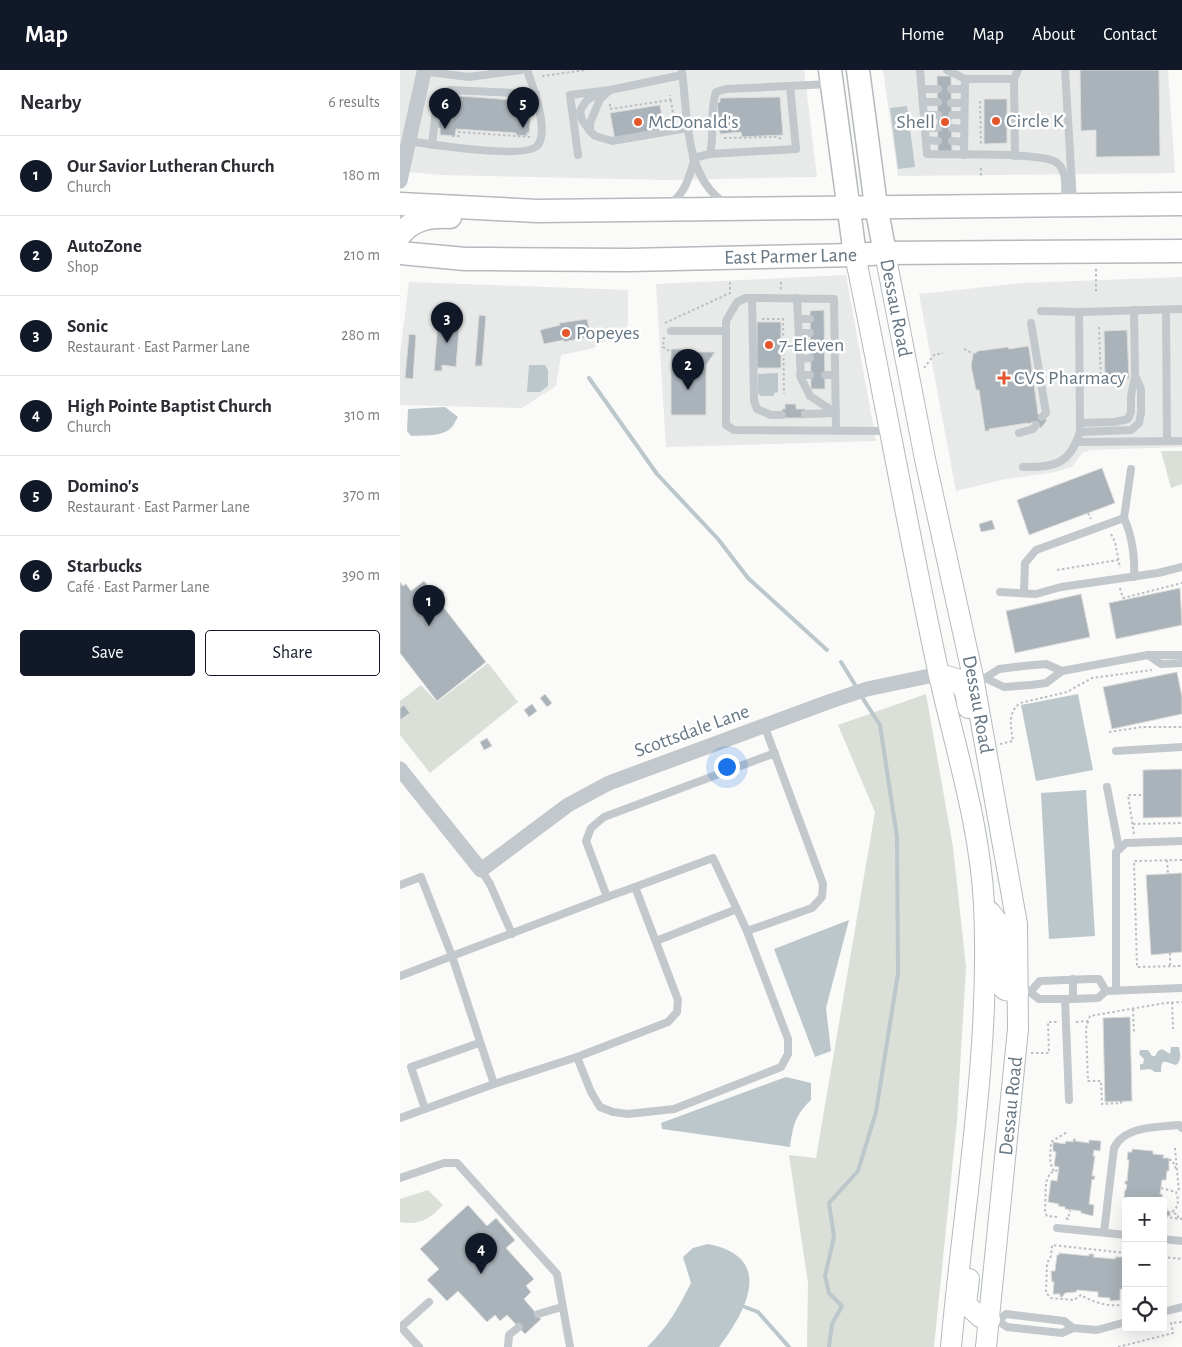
<!DOCTYPE html>
<meta charset="utf-8">
<style>
:root{--surface:#fff;--page:#f2f2f3;--text:#2b2b33;--muted:#7c7c81;--line:#e1e1e2;--accent:#111827}
body{margin:0;font-family:"Alegreya Sans",sans-serif;background:var(--page);color:var(--text)}
.controls{position:absolute;right:15px;bottom:15px;display:grid;overflow:hidden;border-radius:5px;box-shadow:0 5px 20px #0002}
.controls button{width:45px;height:45px;display:grid;place-items:center;padding:0;border:0;border-bottom:1px solid var(--line);background:var(--surface);color:var(--text);font:25px sans-serif}
.you{position:absolute;left:326px;top:696px;width:18px;height:18px;margin:-12px;border:4px solid #fff;border-radius:50%;background:#1a73e8;box-shadow:0 0 0 8px #1a73e833}
.badge{display:grid;place-items:center;width:32px;height:32px;border-radius:50%;background:var(--accent);color:#fff;font-size:16px;font-weight:700}
.pin{position:absolute;translate:-50% -41px;filter:drop-shadow(0 1px 2px #0008)}
.pin::after{content:'';position:absolute;top:26px;width:18px;height:15px;background:inherit;clip-path:polygon(0 0,100% 0,50% 100%)}
.list{margin:0;padding:0;list-style:none}
h2{display:flex;justify-content:space-between;align-items:center;height:65px;margin:0;padding:0 20px;font-size:21px}
h2 small{font-size:16px;font-weight:400;color:var(--muted)}
.list li{display:grid;grid-template-columns:32px 1fr auto;gap:15px;align-items:center;box-sizing:border-box;height:80px;padding:0 20px;border-top:1px solid var(--line)}
.list b{display:block;font-size:19px;white-space:nowrap}
.list p{margin:0;font-size:16px;white-space:nowrap;color:var(--muted)}
.list em{font-size:16px;font-style:normal;color:var(--muted)}
.actions{display:flex;gap:10px;padding:15px 20px}
.actions a{flex:1;padding:11px 0;border:1px solid var(--accent);border-radius:5px;text-align:center;font-size:18px;color:var(--accent)}
.actions .main{background:var(--accent);color:#fff}
.icon{flex:none;width:28px;height:28px;fill:none;stroke:currentColor;stroke-width:2;stroke-linecap:round;stroke-linejoin:round}
.map{position:relative;flex:none;width:782px;height:1277px;overflow:hidden}
header{display:flex;align-items:center;gap:30px;box-sizing:border-box;height:70px;padding:0 25px;background:var(--accent);color:#fff}
header strong{font-size:24px}
nav{display:flex;gap:28px;margin-inline-start:auto;font-size:18px}
main{display:flex}
aside{flex:1;background:var(--surface)}
.map>svg:first-child{display:block}
.built{fill:#e8e9e9}
.green{fill:#dadfd7}
.water{fill:#bbc7cb}
.lines{fill:none;stroke-linecap:round;stroke-linejoin:round}
.stream{stroke:#bbc7cb;stroke-width:4}
.building{fill:#aab3b9;stroke:#dcdcda}
.secondary-casing{stroke:#b3babf;stroke-width:22}
.primary-casing{stroke:#b5babe;stroke-width:25}
.path{stroke:#bbbfc2;stroke-width:2;stroke-dasharray:2.5 2.5;stroke-linecap:butt}
.service{stroke:#c3c8cc;stroke-width:8}
.minor{stroke:#c3c8cc;stroke-width:15}
.secondary{stroke:#fff;stroke-width:20}
.primary{stroke:#fff;stroke-width:22}
.poi-dot{fill:#e4572e;stroke:#fff;stroke-width:2}
.labels{text-anchor:middle;dominant-baseline:central;stroke-width:5;stroke-linejoin:round;paint-order:stroke}
.poi-label{font-size:20px;fill:#657683;stroke:#fff;text-anchor:start}
.street-label{font-size:20px;fill:#657683;stroke:#fff}
</style>
<header>
<strong>Map</strong>
<nav><a>Home</a><a>Map</a><a>About</a><a>Contact</a></nav>
</header>
<main>
<aside>
<h2>Nearby<small>6 results</small></h2>
<ul class="list">
<li><span class="badge">1</span><div><b>Our Savior Lutheran Church</b><p>Church</p></div><em>180 m</em></li>
<li><span class="badge">2</span><div><b>AutoZone</b><p>Shop</p></div><em>210 m</em></li>
<li><span class="badge">3</span><div><b>Sonic</b><p>Restaurant · East Parmer Lane</p></div><em>280 m</em></li>
<li><span class="badge">4</span><div><b>High Pointe Baptist Church</b><p>Church</p></div><em>310 m</em></li>
<li><span class="badge">5</span><div><b>Domino's</b><p>Restaurant · East Parmer Lane</p></div><em>370 m</em></li>
<li><span class="badge">6</span><div><b>Starbucks</b><p>Café · East Parmer Lane</p></div><em>390 m</em></li>
</ul>
<div class="actions"><a class="main">Save</a><a>Share</a></div>
</aside>
<div class="map">
<svg width="782" height="1277" viewBox="0 0 782 1277">
<rect width="100%" height="100%" fill="#fafaf8"/>
<g class="built">
<path d="M0,0H404L417,107L265,110L42,105L0,101Z"/>
<path d="M483,0H768L775,103L498,106Z"/>
<path d="M446,205L476,371L266,377L256,214Z"/>
<path d="M782,207V377L690,380L682,383L672,397L655,402L601,410L556,421L519,224L622,213Z"/>
<path d="M9,212L228,220V256L194,278L161,285L156,316L122,338L0,335V284Z"/>
</g>
<g class="green">
<path d="M761,381H782V414L771,418Z"/>
<path d="M88,593L118,632L30,703L0,665V631L21,615L37,632Z"/>
<path d="M526,624L553,777L566,897L557,1050L534,1277H407L408,1213L389,1085L416,1088L475,742L438,655Z"/>
<path d="M28,1120L43,1135C31,1148 19,1156 0,1152V1129Z"/>
</g>
<g class="water">
<path d="M507,36L515,97L498,99L490,38Z"/>
<path d="M129,295H145L148,300V316L140,322H127Z"/>
<path d="M378,303V322L374,323V326H361L358,323V304Z"/>
<path d="M45,337L58,347C56,350 54,355 51,358C41,367 23,365 11,366L7,361L8,339Z"/>
<path d="M678,624L693,700L636,711L621,635Z"/>
<path d="M686,720L695,866L649,869L641,723Z"/>
<path d="M449,850L426,938L431,981L415,987L374,879Z"/>
<path d="M771,977H779C780,983 782,991 776,995C766,993 761,986 761,1002H755L750,999L740,1000V994H743L744,989L739,984L740,980H748L752,986H755L758,981L762,979L770,984Z"/>
<path d="M386,1007L411,1013V1030C395,1045 393,1056 390,1077L262,1059L261,1053Z"/>
<path d="M308,1174C375,1187 347,1240 319,1277H247C267,1258 279,1237 291,1213L283,1187L293,1178Z"/>
</g>
<g class="lines">
<g class="stream">
<path d="M189,308L257,404L318,469L348,508L427,580"/>
<path d="M441,592L457,618"/>
<path d="M345,1237L358,1242L389,1277"/>
<path d="M429,1277L432,1254L442,1236L429,1223L425,1206L434,1167L429,1133L458,1101L476,1042L498,903L497,767L480,655L460,624"/>
</g>
</g>
<g class="building">
<path d="M680,0H759L760,86L696,87V60L681,61Z"/>
<path d="M537,6H551L552,85H538Z"/>
<path d="M59,26L127,31L126,44H131L129,63H127V66L116,65V63L56,59L55,66L40,65V58H38V51H40L42,31L58,32Z"/>
<path d="M380,27L383,65L342,67L341,62L320,64L317,33L320,32V28Z"/>
<path d="M584,29H607V73L584,74Z"/>
<path d="M260,35L265,62L215,70L210,43Z"/>
<path d="M424,240L425,319H411L410,241Z"/>
<path d="M79,245L86,246L82,296H75Z"/>
<path d="M44,246L60,247L56,297L42,295V301H34L38,251H44Z"/>
<path d="M187,249L191,266L164,272V270L144,274L140,260L160,255L159,253Z"/>
<rect x="357" y="252" width="24" height="46"/>
<path d="M727,260L729,309L705,310L704,261Z"/>
<path d="M9,264L16,265L13,309L5,308Z"/>
<path d="M628,276L629,278L638,344L647,350L641,358L633,352L628,354V353L589,359V361H585L579,320H576L571,296L573,285L578,281L608,277L609,279Z"/>
<path d="M271,279H290V282H315L306,295V345H271Z"/>
<path d="M385,334H396V339H406L405,348H382V339H385Z"/>
<path d="M702,398L715,433L629,465L617,430Z"/>
<path d="M592,450L595,459L581,462L579,454Z"/>
<path d="M24,511L34,524L41,519L45,523L37,529L86,592L37,631L0,583V512L3,516L6,514L11,521Z"/>
<path d="M780,518L782,555L716,569L709,533Z"/>
<path d="M681,524L690,567L615,583L606,541Z"/>
<path d="M777,602L782,627V644L712,659L703,617Z"/>
<path d="M145,624L152,633L147,637L140,628Z"/>
<path d="M132,634L137,641L129,647L124,640Z"/>
<path d="M4,635L10,643L0,650V638Z"/>
<path d="M87,668L92,676L84,680L80,672Z"/>
<path d="M782,699V747L743,748V700Z"/>
<path d="M782,803V882L751,885L746,805Z"/>
<path d="M730,947L732,1031L705,1032L703,948Z"/>
<path d="M673,1069H676L675,1071L689,1073V1070L701,1071L700,1081L694,1080L693,1086H695L692,1106H695L694,1110L692,1109L689,1134L694,1135L693,1146L681,1143V1141L665,1139V1137L658,1136L659,1134L648,1132L651,1110L657,1111L659,1097L654,1096L656,1082L653,1081V1072L665,1074L666,1071L673,1072Z"/>
<path d="M732,1079L753,1081V1084L764,1085L763,1088H769V1101H767L766,1110H762L760,1124H762L763,1131H726V1150H722V1147L724,1148V1144H722L725,1120H726L727,1115L725,1114V1111H727L729,1090H727L728,1082H732Z"/>
<path d="M68,1135L87,1156L96,1148L115,1170L106,1178L134,1209L126,1216L131,1222L124,1229L141,1249L125,1264L107,1245L100,1251L95,1245L87,1252L58,1221L47,1231L27,1210L39,1199L20,1179Z"/>
<path d="M763,1135L767,1137V1141H770V1146H763V1147Z"/>
<path d="M659,1183L689,1186V1184H694L693,1187L715,1189L716,1187H726L723,1209H726V1213L724,1220L720,1219V1230L710,1231V1228L698,1227V1222L677,1220L676,1222L665,1223L662,1227H660V1224H653L654,1212H652L651,1201H655L657,1185H659Z"/>
</g>
<g class="lines">
<g class="secondary-casing">
<g id="secondary">
<path id="s1" d="M485,183L525,389L573,607L617,854L618,959L586,1277"/>
<path d="M455,185C484,325 509,466 539,605C556,681 580,756 584,834C591,983 564,1130 551,1277"/>
<path d="M539,604L557,609L565,622L568,638"/>
<path d="M590,842L597,851L600,915L605,920L618,922"/>
<path d="M569,1209L566,1234L580,1247L590,1250"/>
</g>
</g>
<g class="primary-casing">
<g id="primary">
<path d="M430,0L455,185"/>
<path d="M458,0L476,136L485,183"/>
<path d="M0,134L137,141L782,134"/>
<path d="M0,165C12,149 30,146 50,147"/>
<path id="s2" d="M0,183L65,189H90L228,190L455,185L485,183L782,181"/>
</g>
</g>
<g class="path">
<path d="M142,6L186,0"/>
<path d="M271,30L274,51"/>
<path d="M580,31L581,74"/>
<path d="M210,34V39L270,30V25"/>
<path d="M52,66H59V62L130,67"/>
<path d="M324,68L378,67L381,69"/>
<path d="M581,98V108"/>
<path d="M696,199V223"/>
<path d="M381,212V220"/>
<path d="M383,248L384,324"/>
<path d="M362,249H382"/>
<path d="M265,253L330,223V212"/>
<path d="M699,257L701,309"/>
<path d="M264,267L263,277L271,282"/>
<path d="M564,279L574,284"/>
<path d="M524,298L534,285L543,283"/>
<path d="M688,443L691,449"/>
<path d="M711,464L715,472L720,498"/>
<path d="M657,500L718,490"/>
<path d="M720,518L723,528L782,513"/>
<path d="M709,662L742,657H782"/>
<path d="M600,674L613,671C611,657 607,643 620,633L667,622L692,608L752,600"/>
<path d="M733,754L782,753"/>
<path d="M734,764L728,725H743"/>
<path d="M767,790L768,804"/>
<path d="M782,790L734,791L737,897L782,896"/>
<path d="M770,883V896"/>
<path d="M772,932L773,959"/>
<path d="M733,939L734,964"/>
<path d="M688,951L686,959L688,1011H701L702,1034L721,1033V1031"/>
<path d="M676,952L688,951L690,946L765,933L782,932"/>
<path d="M631,983H649L648,952H657"/>
<path d="M775,1078L779,1122"/>
<path d="M769,1090H772L776,1099"/>
<path d="M654,1101C648,1093 651,1082 651,1072L667,1062"/>
<path d="M761,1118L776,1122C779,1130 779,1137 772,1142L778,1145V1148"/>
<path d="M657,1147L647,1146L645,1142L646,1112L650,1103L658,1100"/>
<path d="M765,1147L782,1149"/>
<path d="M666,1148L668,1149L670,1140"/>
<path d="M726,1183L652,1175L651,1186L647,1193L646,1223L651,1228L674,1230L681,1225C692,1232 713,1239 726,1233"/>
<path d="M763,1187L782,1189"/>
<path d="M718,1277L773,1263L771,1253L782,1252"/>
</g>
<g class="service">
<path d="M520,0L527,84C549,85 641,82 656,92C668,100 665,120 665,132"/>
<path d="M547,0L565,9H614L615,86"/>
<path d="M665,0L673,132"/>
<path d="M21,1L69,7L121,0"/>
<path d="M282,2C288,45 284,107 325,133"/>
<path d="M614,9L618,0"/>
<path d="M522,19H538"/>
<path d="M551,19H565"/>
<path d="M210,20L200,29L190,53V61L195,66L212,71L288,58"/>
<path d="M523,32H538"/>
<path d="M551,33H564"/>
<path d="M524,45H538"/>
<path d="M552,45H564"/>
<path d="M525,58H538"/>
<path d="M552,58L564,59"/>
<path d="M190,61L182,50L180,41C185,32 188,27 198,25"/>
<path d="M526,70L538,71"/>
<path d="M8,71C28,74 127,90 138,75C149,59 133,17 127,0"/>
<path d="M552,71L564,72"/>
<path d="M32,75L37,31L42,23L50,20L136,24"/>
<path d="M310,84C315,63 309,42 316,22L326,19L430,14"/>
<path d="M178,85L170,25L210,20L282,5"/>
<path d="M564,85L565,9"/>
<path d="M293,88L310,84L396,79L390,16"/>
<path d="M270,134C285,123 289,108 294,91"/>
<path d="M352,228L354,331L357,339L371,345H382"/>
<path d="M397,228L401,308L410,326L436,343"/>
<path d="M766,240L767,371"/>
<path d="M679,242L782,239"/>
<path d="M398,249H410"/>
<path d="M631,253L646,343L642,347"/>
<path d="M271,261H326"/>
<path d="M399,263H410"/>
<path d="M399,275H410"/>
<path d="M424,276H434"/>
<path d="M400,289L410,288"/>
<path d="M400,305H410"/>
<path d="M425,305H435"/>
<path d="M405,344L436,343"/>
<path d="M680,353L715,352L728,349L731,342V326L735,306"/>
<path d="M436,361L434,229L360,228H346L337,232L326,251V355L334,360L490,361"/>
<path d="M680,362L731,360L739,353L741,343V319L735,305L734,240"/>
<path d="M619,363L633,359L636,355"/>
<path d="M676,372L782,371"/>
<path d="M623,397C654,398 670,394 680,362L679,242L641,241"/>
<path d="M724,448L731,399"/>
<path d="M600,522L636,524L661,517L758,503L782,497"/>
<path d="M624,523L625,493L636,480L724,448C732,466 735,486 734,507"/>
<path d="M748,585L761,594L782,593"/>
<path d="M575,607L585,608L604,617L631,615L646,613L662,601L748,585H782"/>
<path d="M585,608L599,599L623,596L646,594L662,601"/>
<path d="M364,655L423,814L422,827L412,838L347,861L388,969V984L381,997L274,1039L228,1044L213,1042L200,1037L191,1022L177,987L94,1014L52,886L207,827L186,771L191,758L204,747L375,683"/>
<path d="M716,681L782,677"/>
<path d="M707,717L719,779"/>
<path d="M81,800L90,814L112,864"/>
<path d="M0,815L21,807L52,886L0,906"/>
<path d="M235,817L313,788L347,861"/>
<path d="M256,871L337,839"/>
<path d="M673,909V929"/>
<path d="M716,920V782L726,773L782,771"/>
<path d="M619,922H630L639,929H673L698,928L706,921L782,918"/>
<path d="M630,922L640,911L691,909H699L706,921"/>
<path d="M665,929L669,1030"/>
<path d="M177,987L268,952L277,942L278,930L235,817L207,827"/>
<path d="M25,1039L11,997L79,973"/>
<path d="M0,1048L94,1014"/>
<path d="M0,1108L44,1093H57L157,1204L170,1277"/>
<path d="M657,1158L726,1165"/>
<path d="M704,1162L714,1078C724,1056 758,1057 779,1055L782,1058"/>
<path d="M763,1169L782,1171"/>
<path d="M763,1242L782,1237"/>
<path d="M138,1244L162,1237"/>
<path d="M590,1250L598,1251L607,1257L662,1263L673,1258L697,1260L726,1252"/>
<path d="M598,1251L606,1244L664,1251L673,1258"/>
<path d="M0,1256L19,1277"/>
<path d="M1,1257L29,1232"/>
<path d="M108,1277L109,1265L119,1257"/>
</g>
<g class="minor">
<path d="M0,111L24,2"/>
<path d="M0,699L81,800L168,735L209,713L431,631L467,619L539,604"/>
</g>
<use href="#secondary" class="secondary"/>
<use href="#primary" class="primary"/>
</g>
<g class="poi-dot">
<circle cx="596" cy="51" r="5"/>
<circle cx="238" cy="52" r="5"/>
<circle cx="545" cy="52" r="5"/>
<circle cx="166" cy="263" r="5"/>
<circle cx="369" cy="275" r="5"/>
<path d="M601.5 300.5h5v5h5v5h-5v5h-5v-5h-5v-5h5z"/>
</g>
<g class="labels">
<g class="poi-label">
<text x="606" y="51">Circle K</text>
<text x="248" y="52">McDonald's</text>
<text x="535" y="52" text-anchor="end">Shell</text>
<text x="176" y="263">Popeyes</text>
<text x="379" y="275">7-Eleven</text>
<text x="614" y="308">CVS Pharmacy</text>
</g>
<g class="street-label">
<text stroke="none"><textPath href="#s2" startOffset="391">East Parmer Lane</textPath></text>
<text stroke="none"><textPath href="#s1" startOffset="56">Dessau Road</textPath></text>
<text stroke="none"><textPath href="#s1" startOffset="461">Dessau Road</textPath></text>
<text transform="translate(292 661) rotate(-20)">Scottsdale Lane</text>
<text transform="translate(611 1036) rotate(-84)">Dessau Road</text>
</g>
</g>
</svg>
<div class="controls">
<button>+</button>
<button>−</button>
<button><svg class="icon" aria-label="locate" viewBox="0 0 24 24"><circle cx="12" cy="12" r="6"/><path d="M12 2v4M12 18v4M2 12h4M18 12h4"/></svg></button>
</div>
<div class="you"></div>
<div class="pin badge" style="left:29px;top:556px">1</div>
<div class="pin badge" style="left:288px;top:320px">2</div>
<div class="pin badge" style="left:47px;top:273px">3</div>
<div class="pin badge" style="left:81px;top:1204px">4</div>
<div class="pin badge" style="left:123px;top:58px">5</div>
<div class="pin badge" style="left:45px;top:59px">6</div>
</div>
</main>
